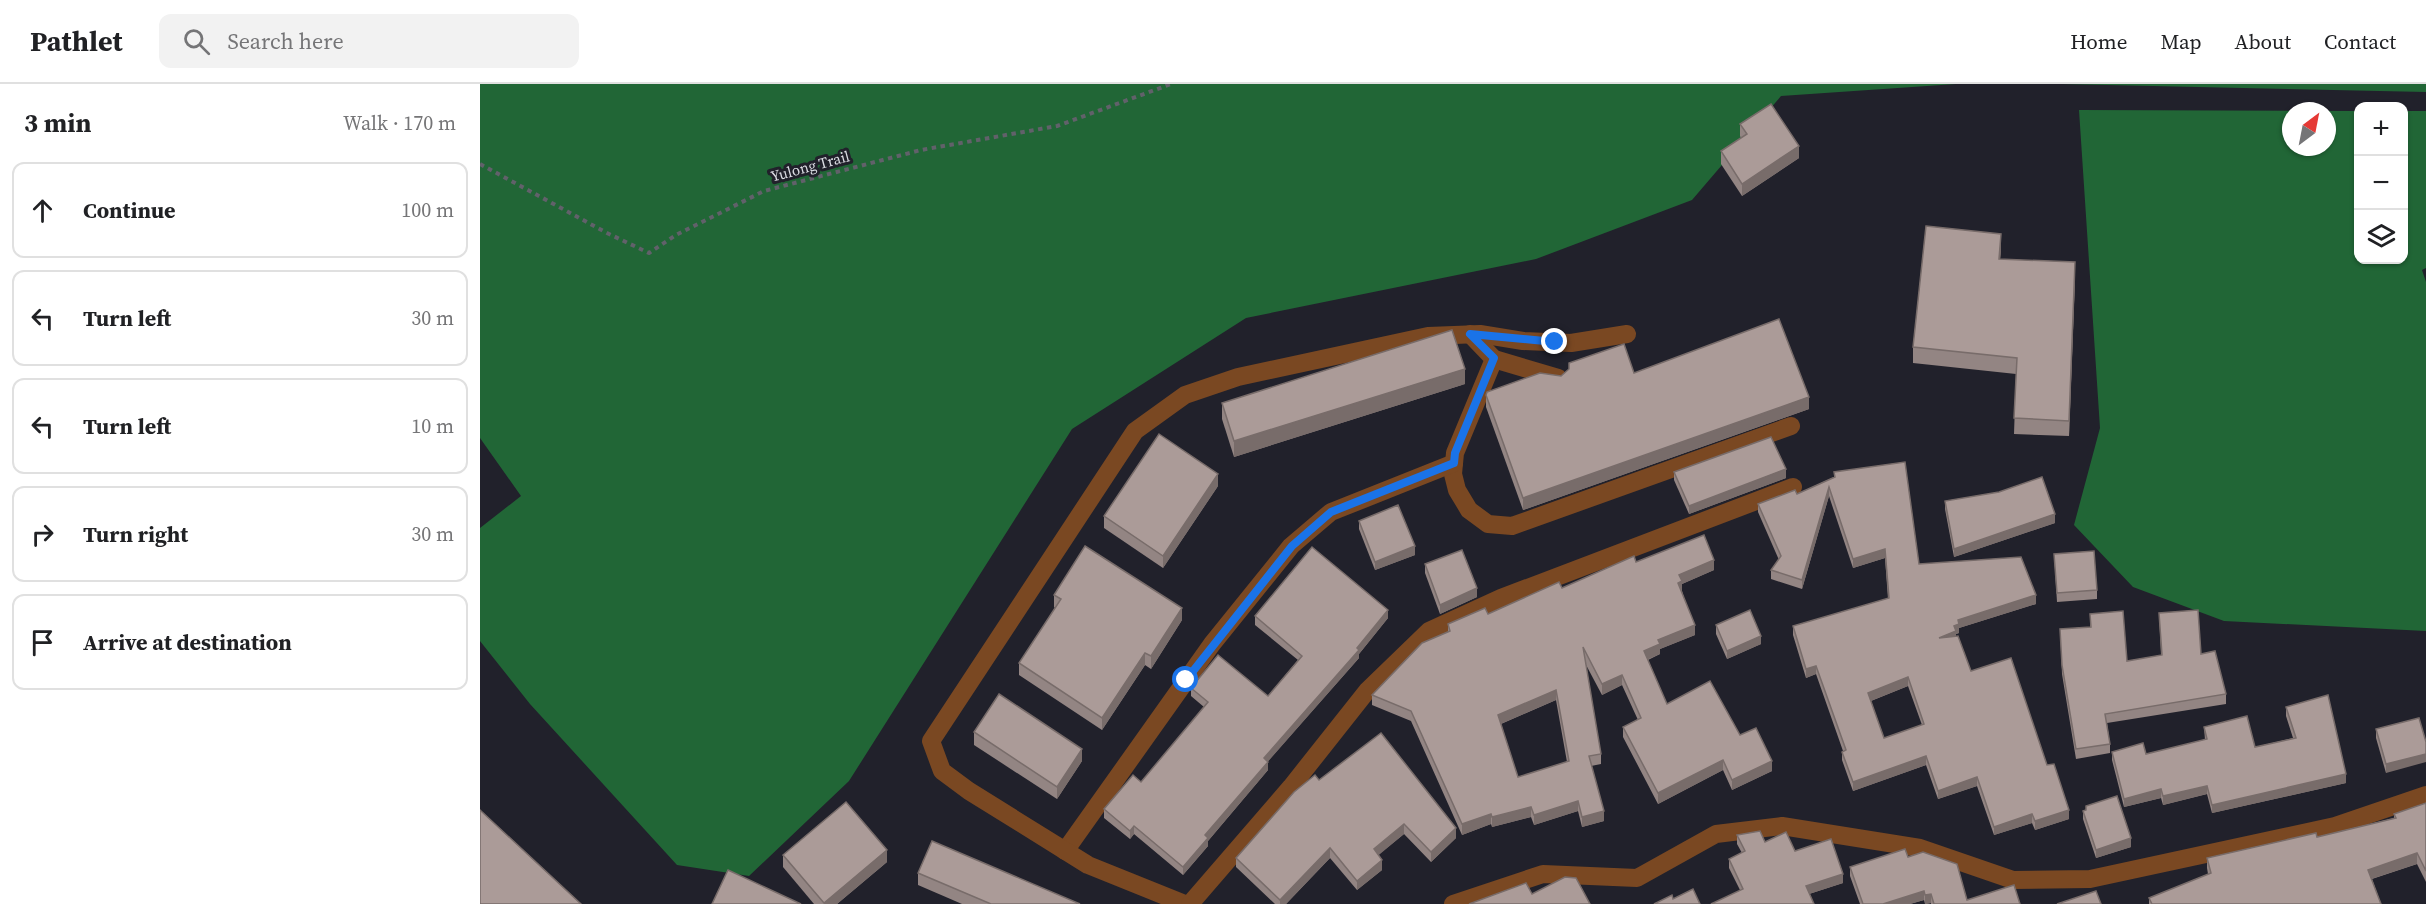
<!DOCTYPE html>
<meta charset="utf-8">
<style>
:root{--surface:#fff;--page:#f2f2f2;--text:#202124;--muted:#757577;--line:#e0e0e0}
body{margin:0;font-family:"Source Serif 4",serif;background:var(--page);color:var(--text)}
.controls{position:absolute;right:18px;top:18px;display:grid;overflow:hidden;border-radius:12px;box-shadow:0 2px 4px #0004}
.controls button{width:54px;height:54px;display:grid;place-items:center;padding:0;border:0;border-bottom:2px solid var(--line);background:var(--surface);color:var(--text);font:30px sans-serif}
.compass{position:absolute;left:1802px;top:18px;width:54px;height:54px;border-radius:50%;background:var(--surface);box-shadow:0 2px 4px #0004;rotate:32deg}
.stop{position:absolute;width:18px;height:18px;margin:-14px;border:4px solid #1a73e8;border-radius:50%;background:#fff}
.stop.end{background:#1a73e8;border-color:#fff;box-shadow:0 2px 6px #0008}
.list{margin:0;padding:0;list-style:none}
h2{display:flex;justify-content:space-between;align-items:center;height:78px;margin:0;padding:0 24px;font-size:26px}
h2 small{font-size:20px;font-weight:400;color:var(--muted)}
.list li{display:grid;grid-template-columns:39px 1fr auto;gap:18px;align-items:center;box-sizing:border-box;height:96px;margin:0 12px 12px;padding:0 12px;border:2px solid var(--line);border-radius:12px}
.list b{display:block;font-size:22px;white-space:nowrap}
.list em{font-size:20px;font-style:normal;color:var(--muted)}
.icon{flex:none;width:33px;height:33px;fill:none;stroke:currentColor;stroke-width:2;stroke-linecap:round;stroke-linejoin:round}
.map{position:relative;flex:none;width:1946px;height:820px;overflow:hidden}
header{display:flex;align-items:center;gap:36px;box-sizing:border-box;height:84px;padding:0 30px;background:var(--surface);border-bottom:2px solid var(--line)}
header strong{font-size:28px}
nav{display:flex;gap:33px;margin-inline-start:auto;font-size:21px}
.search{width:420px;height:54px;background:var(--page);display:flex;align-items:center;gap:15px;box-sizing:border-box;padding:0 21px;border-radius:12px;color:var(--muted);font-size:22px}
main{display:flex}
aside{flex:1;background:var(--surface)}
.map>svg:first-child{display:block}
.forest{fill:#216636;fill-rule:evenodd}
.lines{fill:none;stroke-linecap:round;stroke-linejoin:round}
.path{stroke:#61616a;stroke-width:4;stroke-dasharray:4.5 4.5;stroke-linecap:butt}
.street{stroke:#7a4822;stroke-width:18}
.wall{fill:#938583;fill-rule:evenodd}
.shaded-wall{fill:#786c6a}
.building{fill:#ab9b98;stroke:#786c6a;stroke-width:1.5;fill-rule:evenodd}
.route{stroke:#1a73e8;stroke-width:8}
.labels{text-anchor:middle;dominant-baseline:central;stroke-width:6;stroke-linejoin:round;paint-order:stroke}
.street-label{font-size:15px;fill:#dcdde4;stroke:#21212b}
</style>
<header>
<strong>Pathlet</strong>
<div class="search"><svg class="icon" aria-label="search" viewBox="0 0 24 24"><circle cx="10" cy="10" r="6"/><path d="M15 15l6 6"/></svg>Search here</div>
<nav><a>Home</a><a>Map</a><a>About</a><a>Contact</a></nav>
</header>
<main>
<aside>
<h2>3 min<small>Walk · 170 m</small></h2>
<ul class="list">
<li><svg class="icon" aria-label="ahead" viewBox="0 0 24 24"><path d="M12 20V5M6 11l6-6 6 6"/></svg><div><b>Continue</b></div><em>100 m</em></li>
<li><svg class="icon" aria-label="left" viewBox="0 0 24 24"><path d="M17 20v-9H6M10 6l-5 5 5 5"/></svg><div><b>Turn left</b></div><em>30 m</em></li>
<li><svg class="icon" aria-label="left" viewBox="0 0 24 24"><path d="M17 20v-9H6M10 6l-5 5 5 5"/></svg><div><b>Turn left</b></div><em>10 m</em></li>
<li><svg class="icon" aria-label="right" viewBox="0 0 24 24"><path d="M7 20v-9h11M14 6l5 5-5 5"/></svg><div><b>Turn right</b></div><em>30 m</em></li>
<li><svg class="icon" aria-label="arrive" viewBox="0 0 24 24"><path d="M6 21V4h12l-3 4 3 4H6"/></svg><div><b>Arrive at destination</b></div></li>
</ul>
</aside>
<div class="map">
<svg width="1946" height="820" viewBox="0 0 1946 820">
<rect width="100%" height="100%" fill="#21212b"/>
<g class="forest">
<path d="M0,0H1476L1301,12L1212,116L1056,175L766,234L592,345L369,697L269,792L197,781L50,620L0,557V444L41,412L0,354Z"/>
<path d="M1582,0H1946V8Z"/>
<path d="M1599,26L1878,27V176H1924V27H1946V184L1942,186L1946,198V547L1744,537L1653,503L1594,441L1620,344ZM1811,27H1847V63H1811Z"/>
</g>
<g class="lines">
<path class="path" d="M0,80L127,149L169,169L196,151L284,107L441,66L577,42L691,0"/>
<g class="street">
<path d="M990,250L1014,275L975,369L973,390L977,406L989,426L1008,440L1032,442L1311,342"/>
<path d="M1014,275L1078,294"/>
<path d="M585,767L732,560L811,462L851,428L974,379"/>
<path d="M705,820L608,781L489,707L462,687L451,657L655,347L705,311L758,293L948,252L1000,250L1043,257L1091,259L1147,250"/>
<path d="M710,820L811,703L887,607L949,547L1021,514L1313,403"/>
<path d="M973,820L1063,790L1157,794L1236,750L1302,742L1440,764L1533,796L1610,795L1855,742L1946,711"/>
</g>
</g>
<g class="wall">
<path d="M1260,40L1319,74L1262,112L1241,80V67L1261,54L1260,52Z"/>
<path d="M1521,166L1520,175L1595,194L1589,352L1534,350L1536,290L1433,279V263Z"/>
<path d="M1154,289L1329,325L1043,426L1006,323V311L1081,292Z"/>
<path d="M985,300L754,373L742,335V319Z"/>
<path d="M1194,388L1306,394L1209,430L1194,396Z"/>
<path d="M1354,388L1439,480L1556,520L1479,544V549L1476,550V553L1491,587L1567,681L1589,735L1555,746L1552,739L1514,751L1497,702L1458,715L1446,681L1373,707L1362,676V668L1363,667L1336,590L1326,594L1313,551V542L1408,515L1405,474L1373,484L1349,412L1322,505L1291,495V486L1299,476L1278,428V420L1317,410L1354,393ZM1428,602L1442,641L1404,654L1391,617Z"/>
<path d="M738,402L683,484L624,444V432Z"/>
<path d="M1465,417L1575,439L1474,473L1465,425Z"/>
<path d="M879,437L935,471L895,486L879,445Z"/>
<path d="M1574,470L1617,506V515L1577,518Z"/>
<path d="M1156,478L1234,486L1202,500V507L1215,551L1180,565V570L1168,576L1187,620L1260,651L1292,687L1252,706L1243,686L1178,720L1143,653V643L1158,636L1142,601L1122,611L1105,579L1121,670V680L1111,682L1124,737L1102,743L1098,727L1054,741L1051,733L1012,743L1011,740L982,751L931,637L892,621V611L968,548V540L1008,530ZM1076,616L1087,678L1038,693L1021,640Z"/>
<path d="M945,480L997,513L960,530L945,489Z"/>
<path d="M574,511L702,536L671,585L665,581L622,646L539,591V579L575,524L574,523Z"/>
<path d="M1679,529L1721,570L1746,610V620L1627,639L1630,660V669L1596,675L1582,590L1580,545L1610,543V530L1647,577L1681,571Z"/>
<path d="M775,532L908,534L879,570V574L788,677V686L728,757V762L703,791L654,750L650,755L624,734V725L661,698L724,623L711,612V604L788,612L818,576L775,541Z"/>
<path d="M1236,541L1281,560L1247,575L1236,550Z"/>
<path d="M1806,623L1866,699L1732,729L1727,710L1683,721L1681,714L1644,723L1632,676V668L1666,670L1725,656L1724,643L1775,663L1813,654L1806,632Z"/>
<path d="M1939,634L1906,689L1896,654V645Z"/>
<path d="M494,648L602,677L577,715L494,661Z"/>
<path d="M839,696L976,754L951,778L924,750L898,771L902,786L877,806L850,774L806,820H795L756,783V774Z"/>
<path d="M1946,719V798L1937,780L1892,795L1901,820H1669V814L1728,790L1727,784V774L1837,753L1914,734V730Z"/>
<path d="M1606,722L1651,763L1616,774L1603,735V727L1606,726Z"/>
<path d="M1257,751L1315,767L1363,799L1329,810L1260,806L1249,784V775L1262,769L1257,760Z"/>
<path d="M303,771L407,778L357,820H334L303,783Z"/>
<path d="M1428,773L1487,816L1540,820H1451V819L1445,820L1444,816L1430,820H1380L1370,792V783Z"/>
<path d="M438,789L600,820H482L438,801Z"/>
</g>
<g class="shaded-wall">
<path d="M1319,62V74L1262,112V100Z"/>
<path d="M1521,150V166L1519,191V175Z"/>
<path d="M1595,178V194L1589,352V337Z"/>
<path d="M985,285V300L754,373V357Z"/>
<path d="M1329,313V325L1043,426V414Z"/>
<path d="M1306,385V394L1209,430V422Z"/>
<path d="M738,390V402L683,484V472Z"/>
<path d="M1349,403V412L1322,505V496Z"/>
<path d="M1575,430V439L1474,473V465Z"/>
<path d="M935,462V471L895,486V478Z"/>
<path d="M1405,465V474L1373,484V475Z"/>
<path d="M1234,476V486L1202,500V507L1198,499L1199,491Z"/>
<path d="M997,504V513L960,530V521Z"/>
<path d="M1556,511V520L1479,544V549L1476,550V555L1459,554L1474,542L1478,536Z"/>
<path d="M702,524V536L671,585V572Z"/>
<path d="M908,526V534L879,570V574L784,682V674Z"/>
<path d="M1215,541V551L1180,565V570L1164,577V567L1178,556Z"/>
<path d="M1281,552V560L1247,575V567Z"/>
<path d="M665,569V581L622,646V634Z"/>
<path d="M1336,582V590L1326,594V585Z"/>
<path d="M1142,591V601L1122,611V600Z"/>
<path d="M1428,593V602L1388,618V609Z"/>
<path d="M1076,606V616L1018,641V631Z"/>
<path d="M602,665V677L577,715V703Z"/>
<path d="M1946,670V678L1906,689V680Z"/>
<path d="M1446,672V681L1373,707V698Z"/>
<path d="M1243,676V686L1178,720V709Z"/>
<path d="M1292,677V687L1252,706V696Z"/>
<path d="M788,678V686L728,757V762L703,791V783L725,751Z"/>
<path d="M1866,690V699L1732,729V721Z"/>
<path d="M1497,693V702L1458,715V707Z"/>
<path d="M1727,702V710L1683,721V712Z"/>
<path d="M1681,705V714L1644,723V715Z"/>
<path d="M1098,717V727L1054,741V731Z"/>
<path d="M1051,723V733L1012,743V733Z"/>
<path d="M1589,726V735L1555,746V737Z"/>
<path d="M1124,727V737L1102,743V733Z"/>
<path d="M1011,730V740L982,751V740Z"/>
<path d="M1552,730V739L1514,751V743Z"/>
<path d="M924,740V750L894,775V765Z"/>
<path d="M654,742V750L650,755V747Z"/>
<path d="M976,744V754L951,778V768Z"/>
<path d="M1651,754V763L1616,774V766Z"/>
<path d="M850,764V774L806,820H800V816Z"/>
<path d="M407,766V778L357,820H344V819Z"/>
<path d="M1937,769V780L1888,796V786Z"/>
<path d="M902,776V786L877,806V797Z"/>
<path d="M1363,790V799L1326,811V802Z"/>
<path d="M1444,807V816L1430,820H1403Z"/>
<path d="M1451,810V819L1445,820V811Z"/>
</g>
<g class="building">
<path d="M1291,20L1319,62L1262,100L1241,67L1267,50L1260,40Z"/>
<path d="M1446,142L1521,150L1519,175L1595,178L1589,337L1534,334L1537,274L1433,263Z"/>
<path d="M1299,235L1329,313L1043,414L1006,311L1007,308L1060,289L1081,292L1089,285V279L1144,260L1154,289Z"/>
<path d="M972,246L985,285L754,357L742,319Z"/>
<path d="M679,350L738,390L683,472L624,432Z"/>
<path d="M1291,353L1306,385L1209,422L1194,388Z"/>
<path d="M1425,378L1439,480L1541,473L1556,511L1478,536L1479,540L1474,542L1476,547L1459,554L1478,552L1491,587L1531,574L1567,681L1574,680L1589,726L1555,737L1552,730L1514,743L1497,693L1458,707L1446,672L1373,698L1362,668L1366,666L1336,582L1326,585L1313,542L1409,514L1405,465L1373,475L1349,403L1322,496L1291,486L1301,472L1278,420L1315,406L1317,410L1355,393L1354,388ZM1428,593L1444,640L1404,654L1388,609Z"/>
<path d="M1562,393L1575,430L1474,465L1465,417L1519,408Z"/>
<path d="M918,421L935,462L895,478L879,437Z"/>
<path d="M1224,451L1234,476L1199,491L1202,497L1198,499L1215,541L1178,556L1180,560L1164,567L1187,620L1230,597L1260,651L1276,644L1292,677L1252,696L1243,676L1178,709L1143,643L1161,634L1142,591L1122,600L1103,563L1121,670L1109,672L1124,727L1102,733L1098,717L1054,731L1051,723L1012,733L1011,730L982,740L931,627L892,611L942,559L970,547L968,540L1005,524L1008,530L1079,498L1082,504L1154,472L1156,478ZM1076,606L1089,677L1038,693L1018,631Z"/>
<path d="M605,462L702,524L671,572L665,569L622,634L539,579L581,515L574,511Z"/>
<path d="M832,463L908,526L877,564L879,566L784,674L788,678L725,751L728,754L703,783L654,742L650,747L624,725L653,691L661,698L728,618L711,604L738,571L788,612L822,572L775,532Z"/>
<path d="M982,466L997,504L960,521L945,480Z"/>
<path d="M1614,467L1617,506L1577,509L1574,470Z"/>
<path d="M1270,526L1281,552L1247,567L1236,541Z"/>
<path d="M1718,526L1721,570L1735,567L1746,610L1625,630L1630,660L1596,665L1582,581L1580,545L1611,543L1610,530L1643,527L1647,577L1682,571L1679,529Z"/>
<path d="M519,610L602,665L577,703L494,648Z"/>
<path d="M1848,611L1866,690L1732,721L1727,702L1683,712L1681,705L1644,715L1632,668L1663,659L1666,670L1727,655L1724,643L1767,632L1775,663L1816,654L1806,623Z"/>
<path d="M1939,634L1946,658V670L1906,680L1896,645Z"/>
<path d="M901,649L976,744L951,768L924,740L894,765L902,776L877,797L850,764L800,816L756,774L814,708L835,691L839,696Z"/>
<path d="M1637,712L1651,754L1616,766L1603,727L1606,726V722Z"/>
<path d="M366,718L407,766L344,819L303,771Z"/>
<path d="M1946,719V787L1937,769L1888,786L1901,820H1672L1669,814L1731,789L1727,774L1836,749L1837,753L1916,734L1914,730Z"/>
<path d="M0,726L101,820H0Z"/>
<path d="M1280,747L1285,758L1306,748L1315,767L1351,755L1363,790L1326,802L1334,820H1231L1263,805L1249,775L1265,767L1257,751Z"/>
<path d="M452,757L600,820H511L438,789Z"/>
<path d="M1425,765L1428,773L1443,768L1477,780L1487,816L1534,801L1540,820H1454L1451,810L1445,811L1444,807L1403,820H1383L1370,783Z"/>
<path d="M248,786L321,820H232Z"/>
<path d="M1085,793L1096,794L1110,820H989L1046,799L1052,810Z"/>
<path d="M1213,805L1220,820H1174L1192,811L1193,815Z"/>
<path d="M1616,807L1621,820H1577Z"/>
</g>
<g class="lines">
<path class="route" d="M706,596L812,462L851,428L974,379L975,369L1014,274L990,250L1075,258"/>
</g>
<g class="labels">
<g class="street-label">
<text transform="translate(330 82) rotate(-15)">Yulong Trail</text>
</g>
</g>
</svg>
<div class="controls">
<button>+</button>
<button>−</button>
<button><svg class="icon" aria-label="layers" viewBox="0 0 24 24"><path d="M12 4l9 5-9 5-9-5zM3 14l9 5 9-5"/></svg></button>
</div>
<svg class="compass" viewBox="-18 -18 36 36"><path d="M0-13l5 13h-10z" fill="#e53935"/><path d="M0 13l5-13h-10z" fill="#757577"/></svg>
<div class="stop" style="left:706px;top:596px"></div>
<div class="stop end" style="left:1075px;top:258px"></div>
</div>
</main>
